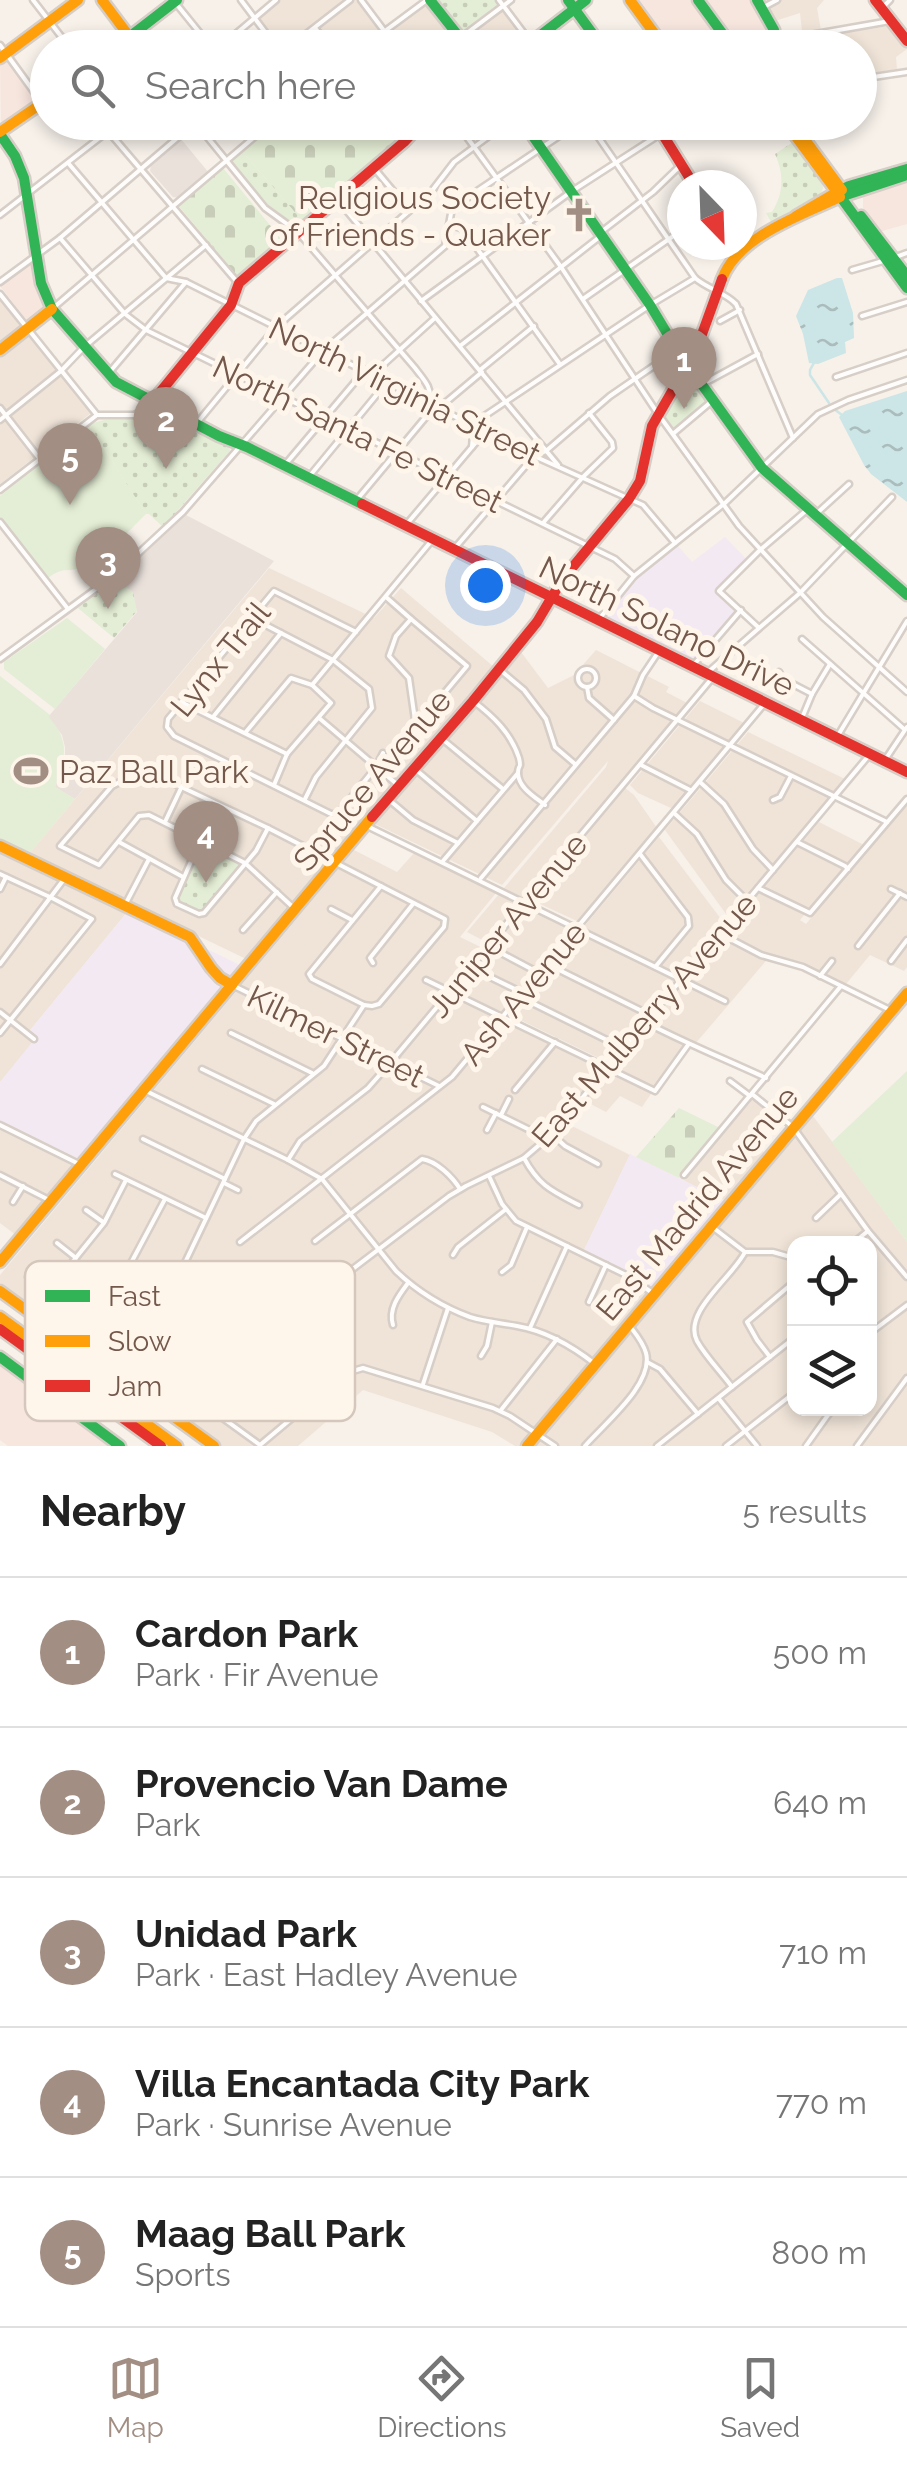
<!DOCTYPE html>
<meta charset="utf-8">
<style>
:root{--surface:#fff;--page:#f2f2f2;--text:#222;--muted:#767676;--line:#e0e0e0;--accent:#a28e83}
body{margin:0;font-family:Raleway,sans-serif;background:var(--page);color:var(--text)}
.controls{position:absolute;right:30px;bottom:30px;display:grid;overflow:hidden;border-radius:20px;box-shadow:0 5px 15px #0003}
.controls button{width:90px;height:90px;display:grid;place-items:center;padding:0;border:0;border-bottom:2px solid var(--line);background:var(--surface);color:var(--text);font:50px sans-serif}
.compass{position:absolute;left:667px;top:170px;width:90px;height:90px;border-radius:50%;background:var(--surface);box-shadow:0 5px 15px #0003;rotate:157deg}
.you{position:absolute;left:485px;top:585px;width:35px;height:35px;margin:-25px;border:8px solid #fff;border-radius:50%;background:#1a73e8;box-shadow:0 0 0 15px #1a73e833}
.badge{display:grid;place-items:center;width:65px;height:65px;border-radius:50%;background:var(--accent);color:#fff;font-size:32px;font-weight:700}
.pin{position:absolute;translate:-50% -82px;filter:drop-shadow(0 2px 5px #0008)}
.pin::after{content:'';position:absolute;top:52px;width:35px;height:30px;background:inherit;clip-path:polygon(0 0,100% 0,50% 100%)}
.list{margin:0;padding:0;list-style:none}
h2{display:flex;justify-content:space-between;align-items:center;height:130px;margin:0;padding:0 40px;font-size:42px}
h2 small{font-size:32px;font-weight:400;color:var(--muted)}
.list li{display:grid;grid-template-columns:65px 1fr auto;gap:30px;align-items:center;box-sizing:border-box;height:150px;padding:0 40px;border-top:2px solid var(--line)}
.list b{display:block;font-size:38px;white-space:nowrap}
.list p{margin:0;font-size:32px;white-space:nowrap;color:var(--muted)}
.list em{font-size:32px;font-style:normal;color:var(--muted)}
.icon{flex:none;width:55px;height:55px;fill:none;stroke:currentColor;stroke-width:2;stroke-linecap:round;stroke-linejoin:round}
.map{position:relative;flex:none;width:907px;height:1446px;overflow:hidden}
.search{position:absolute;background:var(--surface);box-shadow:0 5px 15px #0003;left:30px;right:30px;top:30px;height:110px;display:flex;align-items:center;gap:25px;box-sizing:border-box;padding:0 35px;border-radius:55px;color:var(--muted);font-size:38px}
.sheet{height:880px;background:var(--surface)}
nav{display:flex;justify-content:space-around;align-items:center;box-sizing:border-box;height:140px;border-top:2px solid var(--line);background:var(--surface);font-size:28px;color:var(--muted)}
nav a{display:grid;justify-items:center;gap:5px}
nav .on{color:var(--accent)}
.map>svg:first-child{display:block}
.residential{fill:#f0e4d8;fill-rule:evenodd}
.commercial{fill:#f7e6de}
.industrial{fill:#eae1db}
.education{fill:#f3e9f2}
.grass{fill:#e4edd5}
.cemetery{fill:url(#cemetery-stones)}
.park{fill:url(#park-dots)}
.water{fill:url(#water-ripples)}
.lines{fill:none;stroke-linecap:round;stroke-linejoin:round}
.stream{stroke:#cce5e6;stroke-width:2.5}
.street-casing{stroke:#d6cec7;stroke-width:9}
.fast-casing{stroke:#d6cec6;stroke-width:15}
.slow-casing{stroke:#d6cec6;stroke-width:15}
.jam-casing{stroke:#d6cec6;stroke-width:15}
.street{stroke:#fefdfc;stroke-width:4}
.fast{stroke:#30b455;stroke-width:10}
.slow{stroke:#ff9f0a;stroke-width:10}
.jam{stroke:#e5322d;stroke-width:10}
.labels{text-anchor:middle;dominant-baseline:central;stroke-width:10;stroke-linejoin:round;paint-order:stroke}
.poi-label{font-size:32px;fill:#74584b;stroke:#fff6eb;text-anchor:end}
.street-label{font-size:32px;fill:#74584b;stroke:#fff6eb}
.key{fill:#fff6eb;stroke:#d5c7bb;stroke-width:2.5}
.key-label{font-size:28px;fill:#74584b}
</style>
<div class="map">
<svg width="907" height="1446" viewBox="0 0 907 1446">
<defs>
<pattern id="cemetery-stones" width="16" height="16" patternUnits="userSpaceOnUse" patternTransform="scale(2.5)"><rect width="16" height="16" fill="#e4edd5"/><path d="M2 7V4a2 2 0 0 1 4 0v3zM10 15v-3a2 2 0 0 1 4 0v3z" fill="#c7cdb8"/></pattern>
<pattern id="park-dots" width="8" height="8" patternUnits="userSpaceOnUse" patternTransform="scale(2.5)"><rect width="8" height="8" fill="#e4edd5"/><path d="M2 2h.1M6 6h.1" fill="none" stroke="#c7cdb8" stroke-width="1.8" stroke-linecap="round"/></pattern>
<pattern id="water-ripples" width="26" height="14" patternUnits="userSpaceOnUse" patternTransform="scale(2.5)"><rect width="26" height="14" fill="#cce5e6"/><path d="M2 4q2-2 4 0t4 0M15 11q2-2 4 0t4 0" fill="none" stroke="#aabcbc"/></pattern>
</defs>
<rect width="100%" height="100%" fill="#f7f1ea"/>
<g class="residential">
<path d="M281,0H346L285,47H279L259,18Z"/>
<path d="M354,0H357L380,31L358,47H336L319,27Z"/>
<path d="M781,0H824L817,8L822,36L890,26L907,49L896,57L897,69L860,75V48L808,47L807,31H802L800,13L775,21L768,6Z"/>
<path d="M428,3L456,37L442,47H402L390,31Z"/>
<path d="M502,10L526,42L519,47H472L465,37Z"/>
<path d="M0,300L91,413L0,484Z"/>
<path d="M269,568L374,618L401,588L494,667L250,957L244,958L29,854Z"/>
<path d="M596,650L669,687L666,692L687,703L620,784L634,795L657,828L577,921L525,897L486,942L467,932L606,767L608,761L502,885L375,824L521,652L548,688L574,675Z"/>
<path d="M700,701L744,723L673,809L638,793L630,785Z"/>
<path d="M748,732L845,779L729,918L665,830Z"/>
<path d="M907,800V967L904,971L870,955L846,984L801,962L771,955L695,1044L688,1040L642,1107L620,1096L606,1112L579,1098L560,1120L526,1151L533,1154L566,1123L630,1155L584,1250L635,1276L653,1289L520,1446H515L492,1432L363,1390L298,1446H221L0,1283V1275L354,850L397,872L415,852L496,893L460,937L489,951L526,906L571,929L496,1018L608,1073L819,822L864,845L800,920L806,924Z"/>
<path d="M659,837L724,923L607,1062L510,1015Z"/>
<path d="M0,850L128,911L26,1035L34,1041L0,1082Z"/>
<path d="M753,1099L769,1113L748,1138L767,1155L728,1202L684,1181Z"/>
<path d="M813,1116L907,1242V1446H533L795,1136L823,1177L830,1170L800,1131ZM794,1244H870V1408H794Z"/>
<path d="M0,1130L71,1165L72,1169L16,1235L0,1223Z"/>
</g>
<g class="commercial">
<path d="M637,0H690L724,47H671Z"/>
<path d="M704,0H752L771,36L773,47H739Z"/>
<path d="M7,60L38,101L1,125L0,65Z"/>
<path d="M907,177V224L879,232L863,211V194L866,191Z"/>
<path d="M32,262L37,286L45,307L28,322L0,286Z"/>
<path d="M0,1365L85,1428L111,1446H8L0,1440Z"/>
</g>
<g class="industrial">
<path d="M181,139L209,173L180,198L173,197L150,171L151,164Z"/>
<path d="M186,515L274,561L75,799L55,787L65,762V747L62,735L48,717L137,612L132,592L115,580Z"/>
</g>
<g class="education">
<path d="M725,537L746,559L714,591L735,611L692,661L603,618L641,574L673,550L676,544L692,562Z"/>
<path d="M128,911L242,966L80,1159L0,1121V1082L33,1041L26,1035Z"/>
<path d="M630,1154L728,1202L653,1289L627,1271L584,1250Z"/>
</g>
<g class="grass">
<path d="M89,425L146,514C128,531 108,556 85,566C68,574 65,565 48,578L0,517V496Z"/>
<path d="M67,618L105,649L55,709L4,669V662Z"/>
<path d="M0,676L50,715L49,717C71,743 65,757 55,787L75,799L29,854L0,840Z"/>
<path d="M907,1071V1242L832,1142Z"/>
</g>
<g class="cemetery">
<path d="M315,122L393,123L406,136L304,223L242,151L276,123L291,139Z"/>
<path d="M223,168L283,241L241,277L239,278L178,205Z"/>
<path d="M679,1108L720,1128L679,1178L636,1157Z"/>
</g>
<g class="park">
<path d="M436,0H495L498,4L463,32Z"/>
<path d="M793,142L822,183L823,188L820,196L771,222L766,213L772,212C784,193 784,174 775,154Z"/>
<path d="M242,151L304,223L298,227L267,204L231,163Z"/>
<path d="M690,378L708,401L673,430L664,416L685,380Z"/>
<path d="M154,407L229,447L230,451L163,527L149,514H146L89,425C114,412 130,429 154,407Z"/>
<path d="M115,580L133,592L137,611L114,638L78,608Z"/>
<path d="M209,847L236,862L239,867L205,909L199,911L179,901L178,898L203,849Z"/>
</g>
<g class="water">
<path d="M837,278H842L853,313L854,338L845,342L846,353L818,364L809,363L803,334L796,316L808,290Z"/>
<path d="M907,391V502L871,474L864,465L839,417L845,411Z"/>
</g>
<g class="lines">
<g class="stream">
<path d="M815,361L810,370V375L829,403"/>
<path d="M834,409L842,415"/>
</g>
<g class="street-casing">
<g id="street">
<path d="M33,0L70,48"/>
<path d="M241,0L277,48"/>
<path d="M361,0L397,48"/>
<path d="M499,0L535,48"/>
<path d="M174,1L212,48"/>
<path d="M762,8L777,0"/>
<path d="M881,9L890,0"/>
<path d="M315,28L331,48"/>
<path d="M129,36L138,48"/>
<path d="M776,41L890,21"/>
<path d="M0,45L42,103"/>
<path d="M219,48L276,0"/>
<path d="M288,48L350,0"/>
<path d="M362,48L427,0"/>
<path d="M447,48L511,0"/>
<path d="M860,79L907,72"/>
<path d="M195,122L265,208L298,232L415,368C424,380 432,387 430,402"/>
<path d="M398,122L409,134"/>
<path d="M456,122L561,267L656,411L739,526L823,617L907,692"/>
<path d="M588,122L695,278"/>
<path d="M108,131L238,283"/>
<path d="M69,164L166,278L186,282L534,456L643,505L675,543"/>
<path d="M374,168L409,210"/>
<path d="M337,199L558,465"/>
<path d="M0,215L120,122"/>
<path d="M449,225L461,228L466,233L559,363"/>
<path d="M601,232L653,192L682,164"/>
<path d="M60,238L125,314L146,330L615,559L634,576"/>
<path d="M893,258L907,253"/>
<path d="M852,270L883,261"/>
<path d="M0,282L60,238L196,122"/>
<path d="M0,294L97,415"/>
<path d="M583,299L682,230"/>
<path d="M421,301L572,191L662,133"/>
<path d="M52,309L272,122"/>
<path d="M862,316L907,302"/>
<path d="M720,321L740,310"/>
<path d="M460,346L602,235"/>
<path d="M480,370L534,326"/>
<path d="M108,374L186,282"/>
<path d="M373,374L435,318"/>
<path d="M836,377L907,353"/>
<path d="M701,385L758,354"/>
<path d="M0,408L39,458"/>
<path d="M439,408L482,372"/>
<path d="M0,420L61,371L84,347L206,245"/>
<path d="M197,423L276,327L431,192L454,162L508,122"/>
<path d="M674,433L712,401"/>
<path d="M472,447L485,432"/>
<path d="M284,466L365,370"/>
<path d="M308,478L388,381"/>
<path d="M0,490L97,415H134L140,412L153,401"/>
<path d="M355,502L435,406"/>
<path d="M815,515L849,484"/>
<path d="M0,522L68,609"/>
<path d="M543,523L583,477L613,448L612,442L589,413"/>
<path d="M406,525L472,447L474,423L650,305L695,278C708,289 724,292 736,304L793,438"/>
<path d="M455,548L534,456L546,451L610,396L677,350"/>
<path d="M386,597L411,619"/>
<path d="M252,618L333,660L369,689L372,708L316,777L305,799"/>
<path d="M600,618L634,576L725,503L818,414L848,400L907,380"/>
<path d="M411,619L467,666L416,727L409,678L389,656L396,636Z"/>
<path d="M758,627L719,591L759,551L808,509"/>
<path d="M356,632L274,591L168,719L167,727L174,736L331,814H338L376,767L383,753"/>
<path d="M802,639L904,729"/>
<path d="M0,659L115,575L183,512L323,351L445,246L452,208L580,122"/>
<path d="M692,667L741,610"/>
<circle cx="587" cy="678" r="9"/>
<path d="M499,669L524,690L546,719L555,747L575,764"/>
<path d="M779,672L783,679L812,694"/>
<path d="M707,673L800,593L892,497"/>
<path d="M312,685L433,539"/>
<path d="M587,687L589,698L614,720"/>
<path d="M634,696L653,708L887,822"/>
<path d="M473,701C493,716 511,733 519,758C522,771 518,762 518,774C519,788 535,797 545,805"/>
<path d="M181,702L287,754"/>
<path d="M213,717L281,633"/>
<path d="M319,718L399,786"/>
<path d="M802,718L812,694L830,664"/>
<path d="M245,733L291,678L312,685L331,703L287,754L274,785"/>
<path d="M837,737L907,621"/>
<path d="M441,738L503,789"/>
<path d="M885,760L907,727"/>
<path d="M641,765L690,790"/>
<path d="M415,769L477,821"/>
<path d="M700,782L724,804L753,849L773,870"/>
<path d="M388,799L413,820L458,843"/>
<path d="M773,800L780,797L791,776"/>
<path d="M674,813L697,834L726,880L747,901"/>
<path d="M165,822L182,786"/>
<path d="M365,825L725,1001"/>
<path d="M200,841L175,898L177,904L199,914L204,913L256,851L268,828"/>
<path d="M119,842L183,877"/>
<path d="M797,842L845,866L848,869"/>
<path d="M640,854L688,917L689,926L656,966"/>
<path d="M443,861L518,773"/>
<path d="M0,874L52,898L92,919L0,1033"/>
<path d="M481,878L634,696L643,675L659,651"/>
<path d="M758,888L810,913L907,799"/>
<path d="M0,889L6,877"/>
<path d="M891,889L907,897"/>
<path d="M125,905L149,859"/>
<path d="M331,909L352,920"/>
<path d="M243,930L277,892"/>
<path d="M721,934L761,955L803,967L892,1011"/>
<path d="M488,946L537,972"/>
<path d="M858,946L900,893"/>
<path d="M891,961L907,940"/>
<path d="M373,963L370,958L413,904"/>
<path d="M0,964L65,878"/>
<path d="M547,964L650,1015"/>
<path d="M820,976L832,961"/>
<path d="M490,977L523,993"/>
<path d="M426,980L655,1091L688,1045"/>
<path d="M232,985L439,1086"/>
<path d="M520,997L623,1048"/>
<path d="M364,1005L312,979L309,974L381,886"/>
<path d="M0,1012L34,1039"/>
<path d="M645,1022C685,1043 725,1059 766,1078"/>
<path d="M231,1033L312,1073"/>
<path d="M202,1069L274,1104"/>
<path d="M730,1081L750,1096"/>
<path d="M144,1090L288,1160L322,1179L396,1271C417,1291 443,1307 470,1317C486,1322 501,1323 517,1326C546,1331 572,1346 595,1364"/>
<path d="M515,1090L555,1042"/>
<path d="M752,1094L793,1127L868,1231L907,1277"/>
<path d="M483,1107L546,1138"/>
<path d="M501,1115L509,1099"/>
<path d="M0,1125L81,1165"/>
<path d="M487,1130L496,1113"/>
<path d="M552,1134L565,1146L598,1164"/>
<path d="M143,1139L225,1179"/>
<path d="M524,1158C539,1186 552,1191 579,1205"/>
<path d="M288,1160L300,1141L368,1088L391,1062L713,677"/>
<path d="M115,1174L206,1218"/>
<path d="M0,1175L49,1200"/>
<path d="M684,1175L841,986"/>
<path d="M489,1176L502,1204L516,1221L628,1276L654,1294"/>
<path d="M224,1183L238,1190"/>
<path d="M13,1202L23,1186"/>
<path d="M86,1210L103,1222"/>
<path d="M816,1218L841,1194"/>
<path d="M711,1226L745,1252H773L794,1258"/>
<path d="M315,1241L422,1159C436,1161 452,1176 460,1189"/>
<path d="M240,1242L452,1077L765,703"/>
<path d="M57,1243L76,1258"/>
<path d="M852,1244L868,1231"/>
<path d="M453,1255L458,1247L505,1210"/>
<path d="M502,1272L511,1265L527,1227"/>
<path d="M28,1277L49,1292"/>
<path d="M335,1285C348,1313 336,1343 348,1371"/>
<path d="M589,1302L606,1265"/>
<path d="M37,1316L62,1275L104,1223L126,1180"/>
<path d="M393,1325C388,1309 399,1295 408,1283"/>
<path d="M530,1328L567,1246"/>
<path d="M870,1333L907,1305"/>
<path d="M273,1334L292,1353"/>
<path d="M73,1342L98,1299L131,1263L165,1199"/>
<path d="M481,1356L487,1346L492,1322"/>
<path d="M770,1357L757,1340L747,1322L794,1282"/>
<path d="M647,1362L660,1369L698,1414"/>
<path d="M108,1367L127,1334L182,1269L244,1139L256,1121L324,1066L364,1005L372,1006L379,1004L444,927L445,919L268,828L158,776L133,775L112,786L60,846L99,865L139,816L149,815L245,863L296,910"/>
<path d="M162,1374L260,1445L346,1373L363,1368L493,1408L510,1416L555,1446"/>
<path d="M423,1384L448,1308"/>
<path d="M732,1387C721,1372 706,1357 697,1341C682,1312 733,1277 745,1252"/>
<path d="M145,1395C155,1380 165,1364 178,1350C193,1334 248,1290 268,1285C289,1279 307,1295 329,1287L449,1196L466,1186L524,1158L552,1134L870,754"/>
<path d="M276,1398L285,1403L295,1414"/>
<path d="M201,1399C222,1374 249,1358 272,1335C284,1323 293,1304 299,1288"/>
<path d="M719,1399L757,1446"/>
<path d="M501,1410L557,1339"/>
<path d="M585,1446C604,1424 654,1384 646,1353C643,1342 635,1333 629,1325"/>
<path d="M657,1446L794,1338"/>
<path d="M726,1446L794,1393"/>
<path d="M806,1446L833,1408"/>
<path d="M857,1446L907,1378"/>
</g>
</g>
<g class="fast-casing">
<g id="fast">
<path d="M430,0L468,48"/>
<path d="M568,0L603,48"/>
<path d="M698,0L733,48"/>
<path d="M757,0L774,30L778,48"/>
<path d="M115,48L177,0"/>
<path d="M524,48L586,0"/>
<path d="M523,122L650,305L677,350L762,468L907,595"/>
<path d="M0,134L15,156L24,178L41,283L52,309L116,382L219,436L247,447L362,504"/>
<path d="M907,169L849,186L837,192L907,288"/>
<path d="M840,197L904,176"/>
<path d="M861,216L907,276"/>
<path d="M0,1357L120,1446"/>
</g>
</g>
<g class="slow-casing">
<g id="slow">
<path d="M102,0L129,36"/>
<path d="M630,0L665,48"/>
<path d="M0,58L78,0"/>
<path d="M785,122L837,192L796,216"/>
<path d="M792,122L842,190"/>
<path d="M0,132L48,99"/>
<path d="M722,279C738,236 802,215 840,197"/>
<path d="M0,350L52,309"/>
<path d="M0,846L190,937L211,968L220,978L232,985"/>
<path d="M0,1262L372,817"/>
<path d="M0,1291L214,1446"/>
<path d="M0,1317L177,1446"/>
<path d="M527,1446L907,993"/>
</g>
</g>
<g class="jam-casing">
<g id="jam">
<path d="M875,0L907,41"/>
<path d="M655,122L694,185"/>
<path d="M153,401L231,305L239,283L404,142L423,122"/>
<path d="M362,504L907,772"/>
<path d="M372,817L473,701L537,622L562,580L629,499L640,481L652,426L697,348L722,279"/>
<path d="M0,1329L161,1446"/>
</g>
</g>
<use href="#street" class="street"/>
<use href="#fast" class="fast"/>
<use href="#slow" class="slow"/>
<use href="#jam" class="jam"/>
</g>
<defs>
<g id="church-bare" transform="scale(2.7)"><path d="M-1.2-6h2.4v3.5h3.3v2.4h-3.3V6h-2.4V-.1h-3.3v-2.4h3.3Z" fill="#a28e83" stroke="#fff6eb" stroke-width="2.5" paint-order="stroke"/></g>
<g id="stadium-bare" transform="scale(2.7)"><path d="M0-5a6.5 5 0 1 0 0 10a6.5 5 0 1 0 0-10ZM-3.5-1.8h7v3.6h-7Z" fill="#a28e83" stroke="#fff6eb" stroke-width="2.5" paint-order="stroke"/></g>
</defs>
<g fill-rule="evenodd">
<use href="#church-bare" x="579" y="215"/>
<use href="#stadium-bare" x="31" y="771"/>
</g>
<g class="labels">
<g class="poi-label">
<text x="551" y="197">Religious Society<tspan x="551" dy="37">of Friends - Quaker</tspan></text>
<text x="59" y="771" text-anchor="start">Paz Ball Park</text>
</g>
<g class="street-label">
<text transform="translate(405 391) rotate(26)">North Virginia Street</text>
<text transform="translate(358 434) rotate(26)">North Santa Fe Street</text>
<text transform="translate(667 626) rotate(26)">North Solano Drive</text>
<text transform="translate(220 659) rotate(-51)">Lynx Trail</text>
<text transform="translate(372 780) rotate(-50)">Spruce Avenue</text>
<text transform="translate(507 925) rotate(-50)">Juniper Avenue</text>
<text transform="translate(523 993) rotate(-50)">Ash Avenue</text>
<text transform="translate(644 1020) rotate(-49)">East Mulberry Avenue</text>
<text transform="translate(336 1036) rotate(26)">Kilmer Street</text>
<text transform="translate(697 1203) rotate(-50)">East Madrid Avenue</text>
</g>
</g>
<rect x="25" y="1261" width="330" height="160" rx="15" class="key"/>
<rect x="45" y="1290" width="45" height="12" fill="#30b455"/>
<rect x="45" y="1335" width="45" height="12" fill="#ff9f0a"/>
<rect x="45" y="1380" width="45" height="12" fill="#e5322d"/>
<g class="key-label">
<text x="108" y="1306">Fast</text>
<text x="108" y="1351">Slow</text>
<text x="108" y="1396">Jam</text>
</g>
</svg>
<div class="controls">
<button><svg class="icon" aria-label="locate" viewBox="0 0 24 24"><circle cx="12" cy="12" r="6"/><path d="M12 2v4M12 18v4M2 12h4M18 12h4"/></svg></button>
<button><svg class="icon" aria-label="layers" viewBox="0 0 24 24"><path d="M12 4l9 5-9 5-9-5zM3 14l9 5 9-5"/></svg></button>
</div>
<svg class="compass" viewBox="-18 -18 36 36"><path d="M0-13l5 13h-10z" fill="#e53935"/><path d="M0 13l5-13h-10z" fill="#767676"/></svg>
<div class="you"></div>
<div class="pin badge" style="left:684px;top:409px">1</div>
<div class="pin badge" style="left:166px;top:469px">2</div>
<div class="pin badge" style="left:108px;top:609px">3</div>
<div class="pin badge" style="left:206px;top:883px">4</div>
<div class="pin badge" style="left:70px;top:505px">5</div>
<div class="search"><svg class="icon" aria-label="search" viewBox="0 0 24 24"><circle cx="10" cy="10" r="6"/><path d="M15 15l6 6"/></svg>Search here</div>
</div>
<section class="sheet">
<h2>Nearby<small>5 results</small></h2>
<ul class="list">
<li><span class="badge">1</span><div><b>Cardon Park</b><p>Park · Fir Avenue</p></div><em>500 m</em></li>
<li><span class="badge">2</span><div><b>Provencio Van Dame</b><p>Park</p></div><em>640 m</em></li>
<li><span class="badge">3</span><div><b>Unidad Park</b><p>Park · East Hadley Avenue</p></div><em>710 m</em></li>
<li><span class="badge">4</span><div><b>Villa Encantada City Park</b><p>Park · Sunrise Avenue</p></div><em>770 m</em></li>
<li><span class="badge">5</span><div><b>Maag Ball Park</b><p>Sports</p></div><em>800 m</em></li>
</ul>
</section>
<nav>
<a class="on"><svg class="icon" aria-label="map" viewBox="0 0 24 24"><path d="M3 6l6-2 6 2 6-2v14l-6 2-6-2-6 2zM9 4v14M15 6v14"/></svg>Map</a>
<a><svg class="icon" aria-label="directions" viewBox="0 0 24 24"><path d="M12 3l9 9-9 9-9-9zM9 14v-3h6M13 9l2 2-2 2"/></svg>Directions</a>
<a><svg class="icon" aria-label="saved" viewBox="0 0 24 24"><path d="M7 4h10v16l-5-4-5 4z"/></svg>Saved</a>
</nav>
